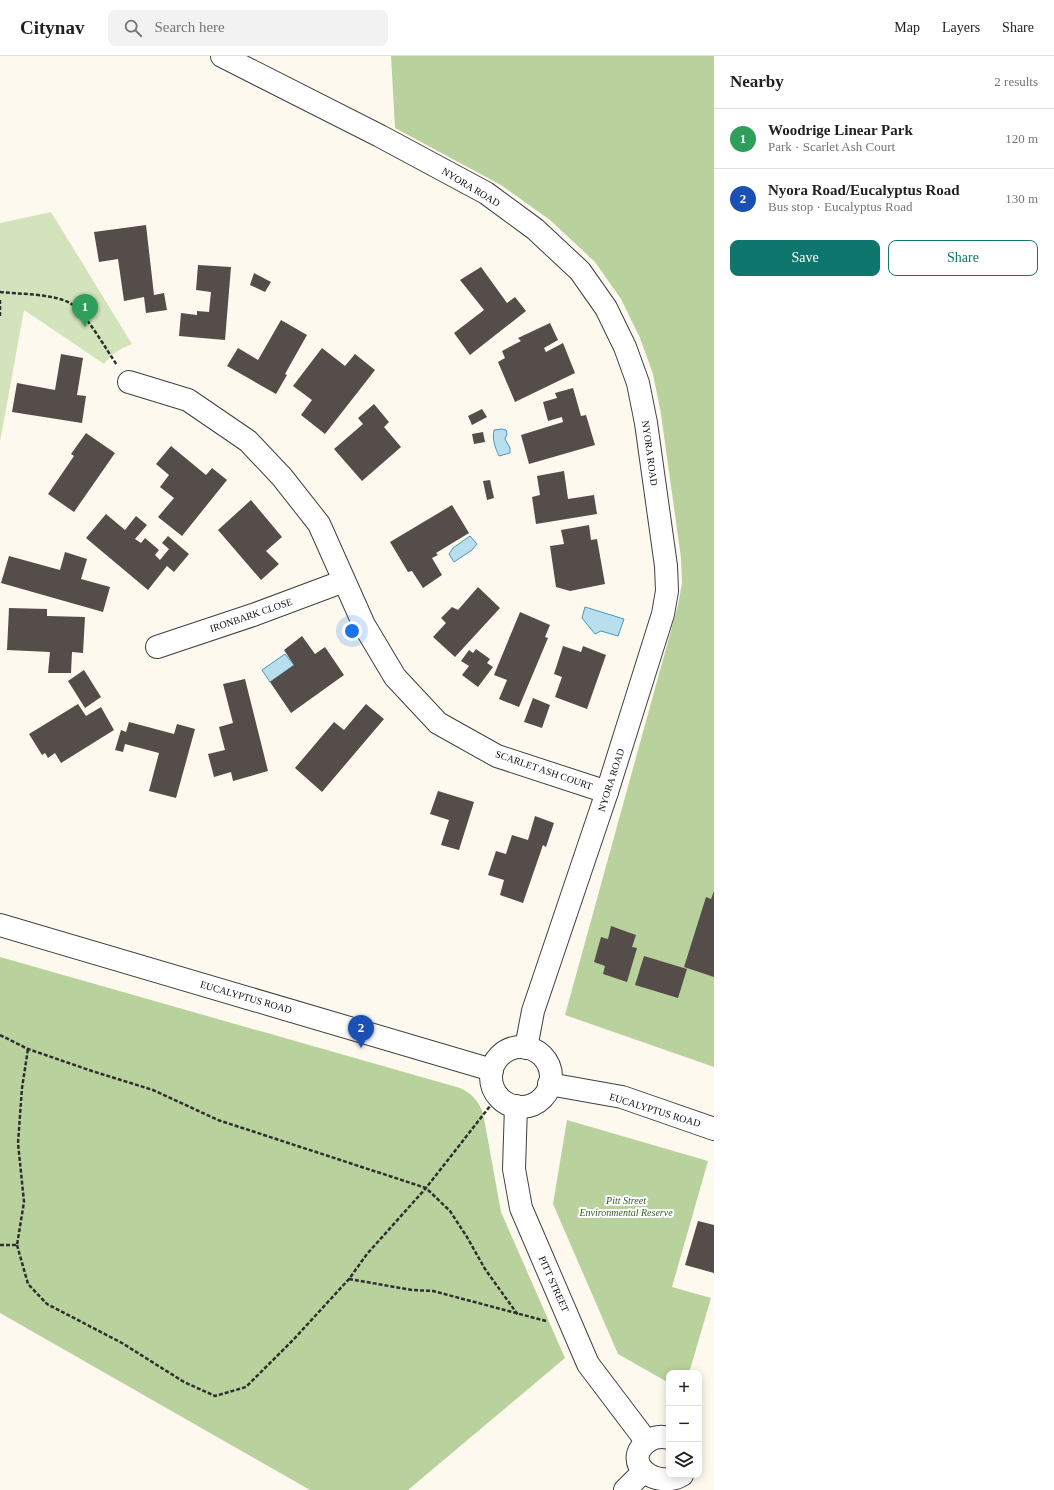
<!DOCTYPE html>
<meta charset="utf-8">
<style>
:root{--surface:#fff;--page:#f2f2f2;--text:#202124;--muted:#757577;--line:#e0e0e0;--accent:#0f766e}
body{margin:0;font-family:Georgia,serif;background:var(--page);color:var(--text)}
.controls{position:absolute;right:12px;bottom:12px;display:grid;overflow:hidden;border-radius:8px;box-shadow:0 2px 10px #0003}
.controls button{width:36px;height:36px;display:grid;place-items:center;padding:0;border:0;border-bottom:1px solid var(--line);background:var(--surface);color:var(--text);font:20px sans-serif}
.you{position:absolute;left:352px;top:575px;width:14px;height:14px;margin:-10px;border:3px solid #fff;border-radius:50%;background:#1a73e8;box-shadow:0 0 0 6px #1a73e833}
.badge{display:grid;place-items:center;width:26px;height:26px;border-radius:50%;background:var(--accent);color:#fff;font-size:13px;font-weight:700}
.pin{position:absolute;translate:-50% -33px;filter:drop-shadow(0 1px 2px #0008)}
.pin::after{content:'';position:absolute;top:21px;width:14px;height:12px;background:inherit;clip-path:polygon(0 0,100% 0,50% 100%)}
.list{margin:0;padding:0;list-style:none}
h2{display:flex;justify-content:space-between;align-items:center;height:52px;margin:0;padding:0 16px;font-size:17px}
h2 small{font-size:13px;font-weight:400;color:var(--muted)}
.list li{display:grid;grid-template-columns:26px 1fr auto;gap:12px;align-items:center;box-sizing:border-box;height:60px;padding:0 16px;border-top:1px solid var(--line)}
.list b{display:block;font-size:15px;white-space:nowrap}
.list p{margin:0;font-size:13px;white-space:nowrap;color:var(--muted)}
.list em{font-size:13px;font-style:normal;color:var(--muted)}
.actions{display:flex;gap:8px;padding:12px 16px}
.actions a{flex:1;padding:9px 0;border:1px solid var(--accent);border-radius:8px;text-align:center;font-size:14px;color:var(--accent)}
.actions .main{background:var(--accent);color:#fff}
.icon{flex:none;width:22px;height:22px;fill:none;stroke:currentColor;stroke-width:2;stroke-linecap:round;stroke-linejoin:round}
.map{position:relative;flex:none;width:714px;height:1434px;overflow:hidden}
header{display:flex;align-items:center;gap:24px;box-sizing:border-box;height:56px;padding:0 20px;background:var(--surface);border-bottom:1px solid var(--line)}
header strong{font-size:19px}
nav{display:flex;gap:22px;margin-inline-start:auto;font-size:14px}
.search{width:280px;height:36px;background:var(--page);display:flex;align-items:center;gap:10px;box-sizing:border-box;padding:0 14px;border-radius:8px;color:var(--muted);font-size:15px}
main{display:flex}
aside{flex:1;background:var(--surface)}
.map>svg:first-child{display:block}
.green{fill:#d3e3bc}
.forest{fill:#b9d29d}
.water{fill:#b9dfee;stroke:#4997bc}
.building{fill:#544d4a}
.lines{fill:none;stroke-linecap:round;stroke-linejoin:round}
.minor-casing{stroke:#404040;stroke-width:24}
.tertiary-casing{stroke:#404040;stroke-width:24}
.path{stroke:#2f2f2f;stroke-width:2.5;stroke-dasharray:4 2;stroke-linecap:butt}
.minor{stroke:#fff;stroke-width:22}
.tertiary{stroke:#fff;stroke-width:22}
.labels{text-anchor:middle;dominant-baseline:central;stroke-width:4;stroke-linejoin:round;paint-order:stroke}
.street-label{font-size:10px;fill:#0d0d0d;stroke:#fff}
.park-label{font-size:10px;font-style:italic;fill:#355c25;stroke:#fff}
</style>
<header>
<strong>Citynav</strong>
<div class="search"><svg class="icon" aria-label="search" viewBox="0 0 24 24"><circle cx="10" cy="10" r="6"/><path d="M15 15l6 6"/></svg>Search here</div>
<nav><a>Map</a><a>Layers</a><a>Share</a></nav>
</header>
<main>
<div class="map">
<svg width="714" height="1434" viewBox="0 0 714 1434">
<rect width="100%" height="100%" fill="#fdf9ee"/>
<path class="green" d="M51,156L132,288C118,294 113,297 104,308L24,254L0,386V167Z"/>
<g class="forest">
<path d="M391,0H714V1011L565,959L678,549L682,527L681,502L661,358L653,318L640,282L621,243L595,206L550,164L501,129L395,72Z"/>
<path d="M0,901L460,1032C472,1038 478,1044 483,1057L501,1156L565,1302L408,1434H310L0,1257Z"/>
<path d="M567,1064L708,1105L672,1231L711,1242L689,1317H669V1327L618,1298L553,1148Z"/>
</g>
<g class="water">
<path d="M502,373L506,374L507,378L505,383L510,392V397L499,400C495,391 492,384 494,374Z"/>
<path d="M470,480L477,488L472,494L454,506L449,498L453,492Z"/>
<path d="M585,551L624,563L618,580L601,575L595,578L582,562Z"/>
<path d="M285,598L294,609L270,626L262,614Z"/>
</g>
<g class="building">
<path d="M146,169L154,239L164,237L167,254L146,257L144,241L124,245L118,203L99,206L94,176Z"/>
<path d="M198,209L231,211L225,284L179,280L181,257L197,259V255L209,256L211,236L196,234Z"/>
<path d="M481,211L507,247L515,241L526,255L470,299L454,277L484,254L460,224Z"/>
<path d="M254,217L271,226L265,236L250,229Z"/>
<path d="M281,264L307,279L285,318L287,319L276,338L227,310L238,292L258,304Z"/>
<path d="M550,267L558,284L544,292L546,296L563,287L575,317L515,346L498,306L505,302L502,295L521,285L518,282Z"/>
<path d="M322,292L345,310L355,298L375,314L325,378L301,359L312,344L293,330Z"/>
<path d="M61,298L83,302L77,339L86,340L82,367L12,356L17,327L55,334Z"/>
<path d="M573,332L581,360L586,359L595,389L529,408L521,379L563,366L562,361L548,365L543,346L557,342L555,337Z"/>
<path d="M374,348L389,366L384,371L401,391L362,425L334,393L363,368L358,362Z"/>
<path d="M482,353L487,361L472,369L468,360Z"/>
<path d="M483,376L485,386L474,388L472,378Z"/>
<path d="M86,377L115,397L74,456L48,438L74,400L71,398Z"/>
<path d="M171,390L206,419L212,412L227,424L182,480L158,461L174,442L160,431L169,419L156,408Z"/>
<path d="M564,415L568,443L594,439L597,458L536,468L532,441L540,439L537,420Z"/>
<path d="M490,424L494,442L487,444L483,425Z"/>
<path d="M251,444L282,481L266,495L279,508L261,524L218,474Z"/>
<path d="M452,449L469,477L436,497L438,499L432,502L442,519L423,532L412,515L408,516L390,486Z"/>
<path d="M106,458L125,474L136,460L147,469L135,483L141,487L145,482L159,494L155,499L160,504L169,493L162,487L168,480L189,498L174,516L167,510L148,534L86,482Z"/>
<path d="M589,469L591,484L597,483L605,528L570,535L556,531L550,490L564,488L561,474Z"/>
<path d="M65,496L87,503L81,523L110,531L103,556L1,527L9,500L60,514Z"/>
<path d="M478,531L500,552L455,601L433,581L446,567L441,562L452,551L458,554Z"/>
<path d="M9,552L47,553V560L85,561L83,597L72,596L71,617H48L50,596L7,594Z"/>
<path d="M520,556L550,569L545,581L548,582L519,651L499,643L507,624L494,619Z"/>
<path d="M302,580L315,598L325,591L344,619L291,657L270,626L294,609L284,594Z"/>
<path d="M563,590L581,596L583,590L606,599L587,653L555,641L562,621L554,618Z"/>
<path d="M476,593L490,603L487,607L493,611L478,631L462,619L469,610L461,605L469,594L473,597Z"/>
<path d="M84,614L101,641L85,652L68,625Z"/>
<path d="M245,623L268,715L233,725L231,716L214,721L208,698L225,694L219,671L233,667L223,628Z"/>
<path d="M533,642L550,649L542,672L524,666Z"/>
<path d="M78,648L86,660L101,651L114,674L61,707L55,697L48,702L45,697L42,699L29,678Z"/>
<path d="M366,648L384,663L322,736L295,712L334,666L344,674Z"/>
<path d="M129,666L174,678L177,668L195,673L176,742L149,735L159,697L125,688L123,696L115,694L121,674L126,676Z"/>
<path d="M438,735L474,746L459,794L441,789L449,764L430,758Z"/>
<path d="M535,760L554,767L546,791L543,789L523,847L500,839L504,824L488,819L496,795L506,798L512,779L528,784Z"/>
<path d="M714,835V921L684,911L706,841L711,843Z"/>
<path d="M611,870L636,879L632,891L637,892L627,926L603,918L605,910L594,906L601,881L608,883Z"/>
<path d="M644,900L687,913L678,942L635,929Z"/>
<path d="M698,1165L714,1169V1217L685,1209Z"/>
</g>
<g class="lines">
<g class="minor-casing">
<g id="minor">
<path d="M222,0L380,80L486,137L535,173L580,215L606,252L625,291L638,327L646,367L666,510L667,535L663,558L607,736L533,955L526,992"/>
<path d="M129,326L188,344L248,385L282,421L319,468L364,569L395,621L438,667L497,700L607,736"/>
<path d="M157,591L253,559L344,525"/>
</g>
</g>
<g class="tertiary-casing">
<g id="tertiary">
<path d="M0,869L492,1014"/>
<circle cx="521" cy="1021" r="30"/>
<path d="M549,1028L622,1041L714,1073"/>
<path d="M516,1050L514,1113L521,1152L588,1308L647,1386"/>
<path d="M669,1382C662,1380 654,1381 648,1385C619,1407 657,1434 682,1419"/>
<path d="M625,1434L641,1418"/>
</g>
</g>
<g class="path">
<path d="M0,236C19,238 54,238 70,247C84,254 107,295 117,309"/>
<path d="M0,244V262"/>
<path d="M0,979L28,993L92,1015L153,1034L218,1064L426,1132L450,1155L467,1181L485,1213L518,1259"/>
<path d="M0,1189H17L24,1146L18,1087L22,1032L28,993"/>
<path d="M17,1189L28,1228L47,1248L122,1287L184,1326L215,1340L246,1331L294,1283L349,1223L367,1198L426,1132L494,1045"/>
<path d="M349,1223L412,1234L433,1235L546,1265"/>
</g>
<use href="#minor" class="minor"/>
<use href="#tertiary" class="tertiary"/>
</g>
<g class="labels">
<g class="street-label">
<text transform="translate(471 131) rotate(31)">NYORA ROAD</text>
<text transform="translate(650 397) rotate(82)">NYORA ROAD</text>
<text transform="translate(251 559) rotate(-19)">IRONBARK CLOSE</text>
<text transform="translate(544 714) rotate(19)">SCARLET ASH COURT</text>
<text transform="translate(611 724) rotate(-72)">NYORA ROAD</text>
<text transform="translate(246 941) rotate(16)">EUCALYPTUS ROAD</text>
<text transform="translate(655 1054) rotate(17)">EUCALYPTUS ROAD</text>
<text transform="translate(554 1228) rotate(66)">PITT STREET</text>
</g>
<g class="park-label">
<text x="626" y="1144">Pitt Street<tspan x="626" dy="12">Environmental Reserve</tspan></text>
</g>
</g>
</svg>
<div class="controls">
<button>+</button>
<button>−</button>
<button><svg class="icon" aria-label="layers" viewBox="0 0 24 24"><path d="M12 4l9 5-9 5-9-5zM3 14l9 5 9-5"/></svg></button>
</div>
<div class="you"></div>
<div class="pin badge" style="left:85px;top:271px;background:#2e9e5b">1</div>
<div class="pin badge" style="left:361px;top:992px;background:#1a4fb4">2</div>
</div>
<aside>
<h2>Nearby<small>2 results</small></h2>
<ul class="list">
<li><span class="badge" style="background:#2e9e5b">1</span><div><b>Woodrige Linear Park</b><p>Park · Scarlet Ash Court</p></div><em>120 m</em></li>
<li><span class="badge" style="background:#1a4fb4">2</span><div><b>Nyora Road/Eucalyptus Road</b><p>Bus stop · Eucalyptus Road</p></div><em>130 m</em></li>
</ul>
<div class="actions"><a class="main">Save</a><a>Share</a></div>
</aside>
</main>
